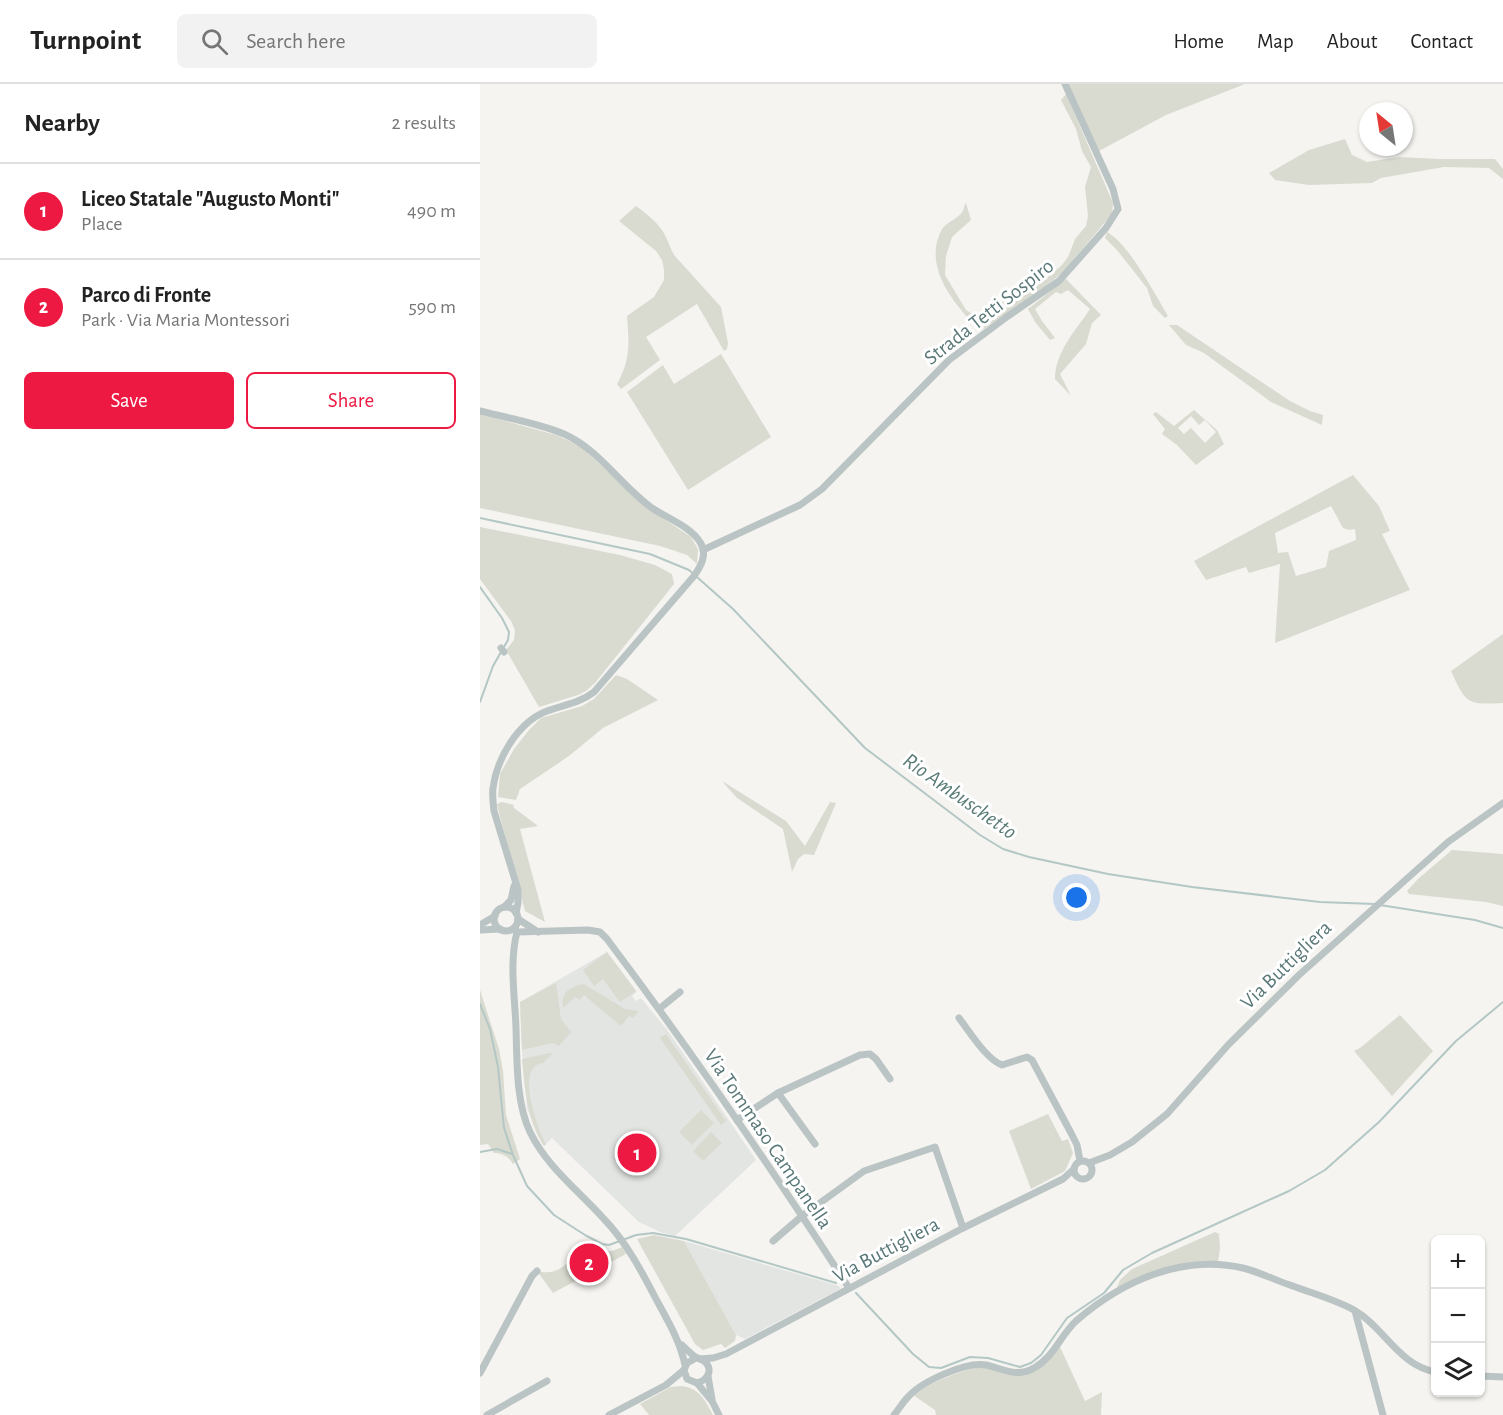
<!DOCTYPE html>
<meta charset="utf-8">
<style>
:root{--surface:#fff;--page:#f2f2f2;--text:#222;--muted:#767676;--line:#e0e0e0;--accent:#ee1942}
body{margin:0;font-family:"Alegreya Sans",sans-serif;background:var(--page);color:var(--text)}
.controls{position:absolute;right:18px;bottom:18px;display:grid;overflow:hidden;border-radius:9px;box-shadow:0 2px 4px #0004}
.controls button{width:54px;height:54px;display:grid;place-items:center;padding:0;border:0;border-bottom:2px solid var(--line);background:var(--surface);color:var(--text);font:30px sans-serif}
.compass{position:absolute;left:879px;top:18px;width:54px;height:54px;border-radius:50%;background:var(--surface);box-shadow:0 2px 4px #0004;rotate:330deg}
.you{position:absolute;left:597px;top:814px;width:21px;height:21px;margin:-15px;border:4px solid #fff;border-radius:50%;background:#1a73e8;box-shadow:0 0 0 9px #1a73e833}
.badge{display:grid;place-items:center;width:39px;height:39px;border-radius:50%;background:var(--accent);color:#fff;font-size:20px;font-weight:700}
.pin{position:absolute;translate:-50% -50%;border:3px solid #fff;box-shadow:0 2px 6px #0006}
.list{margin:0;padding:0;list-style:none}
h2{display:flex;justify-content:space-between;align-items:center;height:78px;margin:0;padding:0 24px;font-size:26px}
h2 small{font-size:20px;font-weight:400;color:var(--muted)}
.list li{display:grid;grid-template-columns:39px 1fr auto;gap:18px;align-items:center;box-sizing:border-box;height:96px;padding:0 24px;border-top:2px solid var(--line)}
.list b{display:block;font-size:22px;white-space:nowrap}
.list p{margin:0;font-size:20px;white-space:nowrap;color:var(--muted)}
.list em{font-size:20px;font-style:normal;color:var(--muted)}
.actions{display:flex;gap:12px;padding:18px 24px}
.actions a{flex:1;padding:14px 0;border:2px solid var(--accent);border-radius:9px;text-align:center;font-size:21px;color:var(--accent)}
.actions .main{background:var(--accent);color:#fff}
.icon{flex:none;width:33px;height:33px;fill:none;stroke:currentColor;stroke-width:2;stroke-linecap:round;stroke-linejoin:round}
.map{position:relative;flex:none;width:1023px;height:1331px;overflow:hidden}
header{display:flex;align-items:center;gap:36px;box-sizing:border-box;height:84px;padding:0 30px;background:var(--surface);border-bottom:2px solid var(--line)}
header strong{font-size:28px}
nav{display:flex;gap:33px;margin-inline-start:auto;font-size:21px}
.search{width:420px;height:54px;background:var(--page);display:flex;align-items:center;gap:15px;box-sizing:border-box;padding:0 21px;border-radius:9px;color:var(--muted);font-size:22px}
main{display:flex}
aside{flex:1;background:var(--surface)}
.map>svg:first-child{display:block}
.built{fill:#e3e5e3}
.green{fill:#d9dbd0;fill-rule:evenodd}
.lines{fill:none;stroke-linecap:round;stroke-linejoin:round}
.stream{stroke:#b3c7c5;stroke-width:2}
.minor{stroke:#bbc4c4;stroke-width:7}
.labels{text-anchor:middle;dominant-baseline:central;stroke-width:6;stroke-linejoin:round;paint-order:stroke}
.street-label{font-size:21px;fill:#5a7878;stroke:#fff}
.water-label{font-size:22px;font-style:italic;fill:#597b76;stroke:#fff}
</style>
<header>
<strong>Turnpoint</strong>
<div class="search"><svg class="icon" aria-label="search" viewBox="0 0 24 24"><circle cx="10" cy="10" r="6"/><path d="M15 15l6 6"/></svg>Search here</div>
<nav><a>Home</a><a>Map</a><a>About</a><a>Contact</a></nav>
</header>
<main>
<aside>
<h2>Nearby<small>2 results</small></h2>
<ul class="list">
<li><span class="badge">1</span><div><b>Liceo Statale &quot;Augusto Monti&quot;</b><p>Place</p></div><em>490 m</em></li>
<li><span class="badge">2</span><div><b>Parco di Fronte</b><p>Park · Via Maria Montessori</p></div><em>590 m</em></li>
</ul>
<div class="actions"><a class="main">Save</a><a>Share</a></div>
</aside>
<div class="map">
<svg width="1023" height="1331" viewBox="0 0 1023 1331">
<rect width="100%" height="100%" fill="#f5f4f1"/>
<g class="built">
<path d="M127,868L157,908L152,912L156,917L161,914L188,947L276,1076L195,1152L180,1148L159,1138L72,1054L64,1062L57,1050L47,1024L42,966L40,918Z"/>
<path d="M204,1157L359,1202L360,1205L265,1255L256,1251Z"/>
</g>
<g class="green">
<path d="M588,0H765L686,31L619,67Z"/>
<path d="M586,10L633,119L632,130L582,189L561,206L501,247C476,223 441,183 462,145C467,138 478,135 483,127C484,124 484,121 486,119L491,136L472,153L466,172L465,191L486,226L494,231L504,233L513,229L516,220L550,207L558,201L582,181L588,173L595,155L606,142L608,132L605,103L611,83L602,67L596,45L581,16Z"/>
<path d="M865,55L872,71L887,78L919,73L960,75H1015L1023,85V95L1009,84L964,83L901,94L892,99L829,101L795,96L789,89L829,66Z"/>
<path d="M156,122C167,130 180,140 186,153C189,160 191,165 194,171L241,223L248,259L247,265L244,267L217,220L166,253L180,276L141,305L137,300C151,275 149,259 147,232L174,213L184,196V186L182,176L176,167L139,137Z"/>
<path d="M627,148C650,161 674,209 688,232L685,234L673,222L667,204L637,166L625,154Z"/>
<path d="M586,195L621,231L612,239L606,260L580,290L591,312L575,295C575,268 596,246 610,225L588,206L581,210L576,208L555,225L562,237L575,254L570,256L555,238L548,225Z"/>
<path d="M689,241H697L810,317L830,327L843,331L842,341L791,318L724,269L706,261Z"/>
<path d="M241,270L291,353L208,406L147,308L183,281L194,300Z"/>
<path d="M714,326L737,346L744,360L716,381L697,361L682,350L685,345L673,330L676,328L694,342ZM711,332L719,341L725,336L736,348L725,359L711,344L704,350L698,344Z"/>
<path d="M0,330L76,351L100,362L168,424L211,453L218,465L217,480L207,471L180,462L0,424Z"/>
<path d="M873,391L899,422L910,447L902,450L930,506L795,559L800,480L769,489L766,483L726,496L714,477ZM851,422L863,444L869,446L875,445L876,456L849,467L846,483L816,492L808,468L798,469L795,449Z"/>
<path d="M0,443L140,471L175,481L192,490L194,500L115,599L106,607L98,611L59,623L26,566L34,556L35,546L31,537L0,495Z"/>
<path d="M1023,550V619C987,621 986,620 971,587Z"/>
<path d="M136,591L147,595L178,616L123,644L89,672L40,705L36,716L18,713L20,690L34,665L49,646L61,634L102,622L114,615Z"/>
<path d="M242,697L306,737L325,762L350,718L356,719L334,771L324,770L318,775L312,788L303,745L257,714Z"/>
<path d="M22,718L34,721L33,723L58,742L40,745L65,838L45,827L18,725L17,720Z"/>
<path d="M972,766L1023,770V822L1006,818L929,810L927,807L938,795Z"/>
<path d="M127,868L156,907L140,918L123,895L114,902L103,886Z"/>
<path d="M76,899L81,935L91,948L79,962L73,959L42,966L40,918Z"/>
<path d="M104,900L145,925L159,927L153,934L149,932L141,942L104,911L100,916L95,913L83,924C80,908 90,903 104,900Z"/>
<path d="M0,906L19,965L23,987L26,1031L40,1075L33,1080C29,1073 23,1069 14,1069L8,1060L0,1061Z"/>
<path d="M920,931L953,967L912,1012L874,967L880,964Z"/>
<path d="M186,950L246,1037L241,1041L180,954Z"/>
<path d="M70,969L72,970L63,979C34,982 58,1045 66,1060L64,1062C47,1035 45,1007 42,975Z"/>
<path d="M221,1026L234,1039L212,1061L199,1048Z"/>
<path d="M568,1030L582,1057L588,1055L593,1069L585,1087L551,1105L529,1047Z"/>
<path d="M231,1048L242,1059L223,1077L213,1067Z"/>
<path d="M735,1148L739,1150L740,1164L738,1178C697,1177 671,1188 636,1206L640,1196L652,1185Z"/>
<path d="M174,1151L204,1157L256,1251L255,1257L245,1264L241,1260L223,1266L215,1260L157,1155Z"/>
<path d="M142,1163L146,1170L73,1209L57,1187C81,1193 85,1176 105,1169C120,1164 124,1172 142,1163Z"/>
<path d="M580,1263L605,1317L622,1308L621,1331H456L455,1326L433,1311C455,1296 480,1287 506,1281C541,1303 552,1285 580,1263Z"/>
<path d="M200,1302C219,1303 225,1316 233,1331H169L160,1320L191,1303Z"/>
</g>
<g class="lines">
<g class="stream">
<path d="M0,434L170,470L209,486L253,525L385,664L500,751L523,765L549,773L628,790L712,803L840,818L894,820"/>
<path d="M0,503L22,534L29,548L28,556L13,582L0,618"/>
<path d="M900,821L995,836L1023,844"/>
<path d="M0,920L10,945L18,983L24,1044L33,1071L47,1102L74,1131L105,1151L122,1160L129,1161L156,1151L173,1149L206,1155L356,1199"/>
<path d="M0,1068L17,1065L32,1070"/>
<path d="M376,1209L433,1270L449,1283L461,1284L490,1273L508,1274L540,1283L551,1279L561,1271L587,1234L624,1209L643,1186L672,1169L809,1107L845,1086L899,1038L976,957L1023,918"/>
</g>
<g class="minor">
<path d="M0,327C27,334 58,339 84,350C120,366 141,402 172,424C187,434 211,443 220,458C228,470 221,482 214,492L114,608C100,619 83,621 67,627C38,638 17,674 13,704C12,711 13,719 14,727L38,806V819L36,829"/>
<path d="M223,466L320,421L342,405L469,276L528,232L579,197L626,144L638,125L633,105L585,0"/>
<path d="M21,564L24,568"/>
<path d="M24,823L31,816L34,802"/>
<circle cx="26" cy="835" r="12"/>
<path d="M38,835L58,848"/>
<path d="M0,841L15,832"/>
<path d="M34,844L37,848C29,879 35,913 36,944C37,976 36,1019 50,1048C67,1083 98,1106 124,1135C146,1158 161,1186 176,1215C188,1237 200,1257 205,1281"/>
<path d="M0,846L20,845"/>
<path d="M37,848L108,846L120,848L127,855C212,968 292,1085 369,1204"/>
<path d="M179,925L200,908"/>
<path d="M479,934C490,948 506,975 522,981L547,973L552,976L591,1049L597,1061L600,1077"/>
<path d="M298,1009L335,1060"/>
<path d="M257,1036L298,1009L380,971L390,970L396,975L410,995"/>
<circle cx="603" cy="1086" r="9"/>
<path d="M609,1079L630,1071L652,1058L687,1030L749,960L819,891L968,758L1023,719"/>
<path d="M293,1157L322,1132L384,1087L455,1063L483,1144"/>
<path d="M875,1227L903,1331"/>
<path d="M202,1261C206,1265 210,1269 214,1272C218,1275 224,1275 227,1280C233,1289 225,1297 217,1299L207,1295L204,1286L207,1279L216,1274"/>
<path d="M220,1275L233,1274L246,1270L483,1144L583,1095L594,1085"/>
<path d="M0,1289L52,1192L57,1187"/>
<path d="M228,1292L232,1315"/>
<path d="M1000,1292L1023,1293"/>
<path d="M217,1299L232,1317L239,1331"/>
<path d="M7,1331L67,1297"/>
<path d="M129,1331L186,1301L204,1286"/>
<path d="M414,1331C419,1325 423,1318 428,1313C441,1298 486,1277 506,1281C524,1285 537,1294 554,1284C574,1273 580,1252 596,1237C642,1197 702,1170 763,1184C779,1188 795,1196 810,1201C831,1209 854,1215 874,1226C904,1243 919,1282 956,1288"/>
</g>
</g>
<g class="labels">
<g class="street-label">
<text transform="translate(509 228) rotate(-38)">Strada Tetti Sospiro</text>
<text transform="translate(806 881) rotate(-44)">Via Buttigliera</text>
<text transform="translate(288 1055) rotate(56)">Via Tommaso Campanella</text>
<text transform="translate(406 1166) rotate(-28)">Via Buttigliera</text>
</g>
<g class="water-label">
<text transform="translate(480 712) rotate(35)">Rio Ambuschetto</text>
</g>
</g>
</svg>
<div class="controls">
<button>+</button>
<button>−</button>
<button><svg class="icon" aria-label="layers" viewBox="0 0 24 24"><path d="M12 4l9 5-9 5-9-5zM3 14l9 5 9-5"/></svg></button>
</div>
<svg class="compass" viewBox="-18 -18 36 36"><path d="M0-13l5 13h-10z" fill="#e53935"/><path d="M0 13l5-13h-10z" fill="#767676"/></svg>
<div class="you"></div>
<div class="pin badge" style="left:157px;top:1069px">1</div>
<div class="pin badge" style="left:109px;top:1179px">2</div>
</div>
</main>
